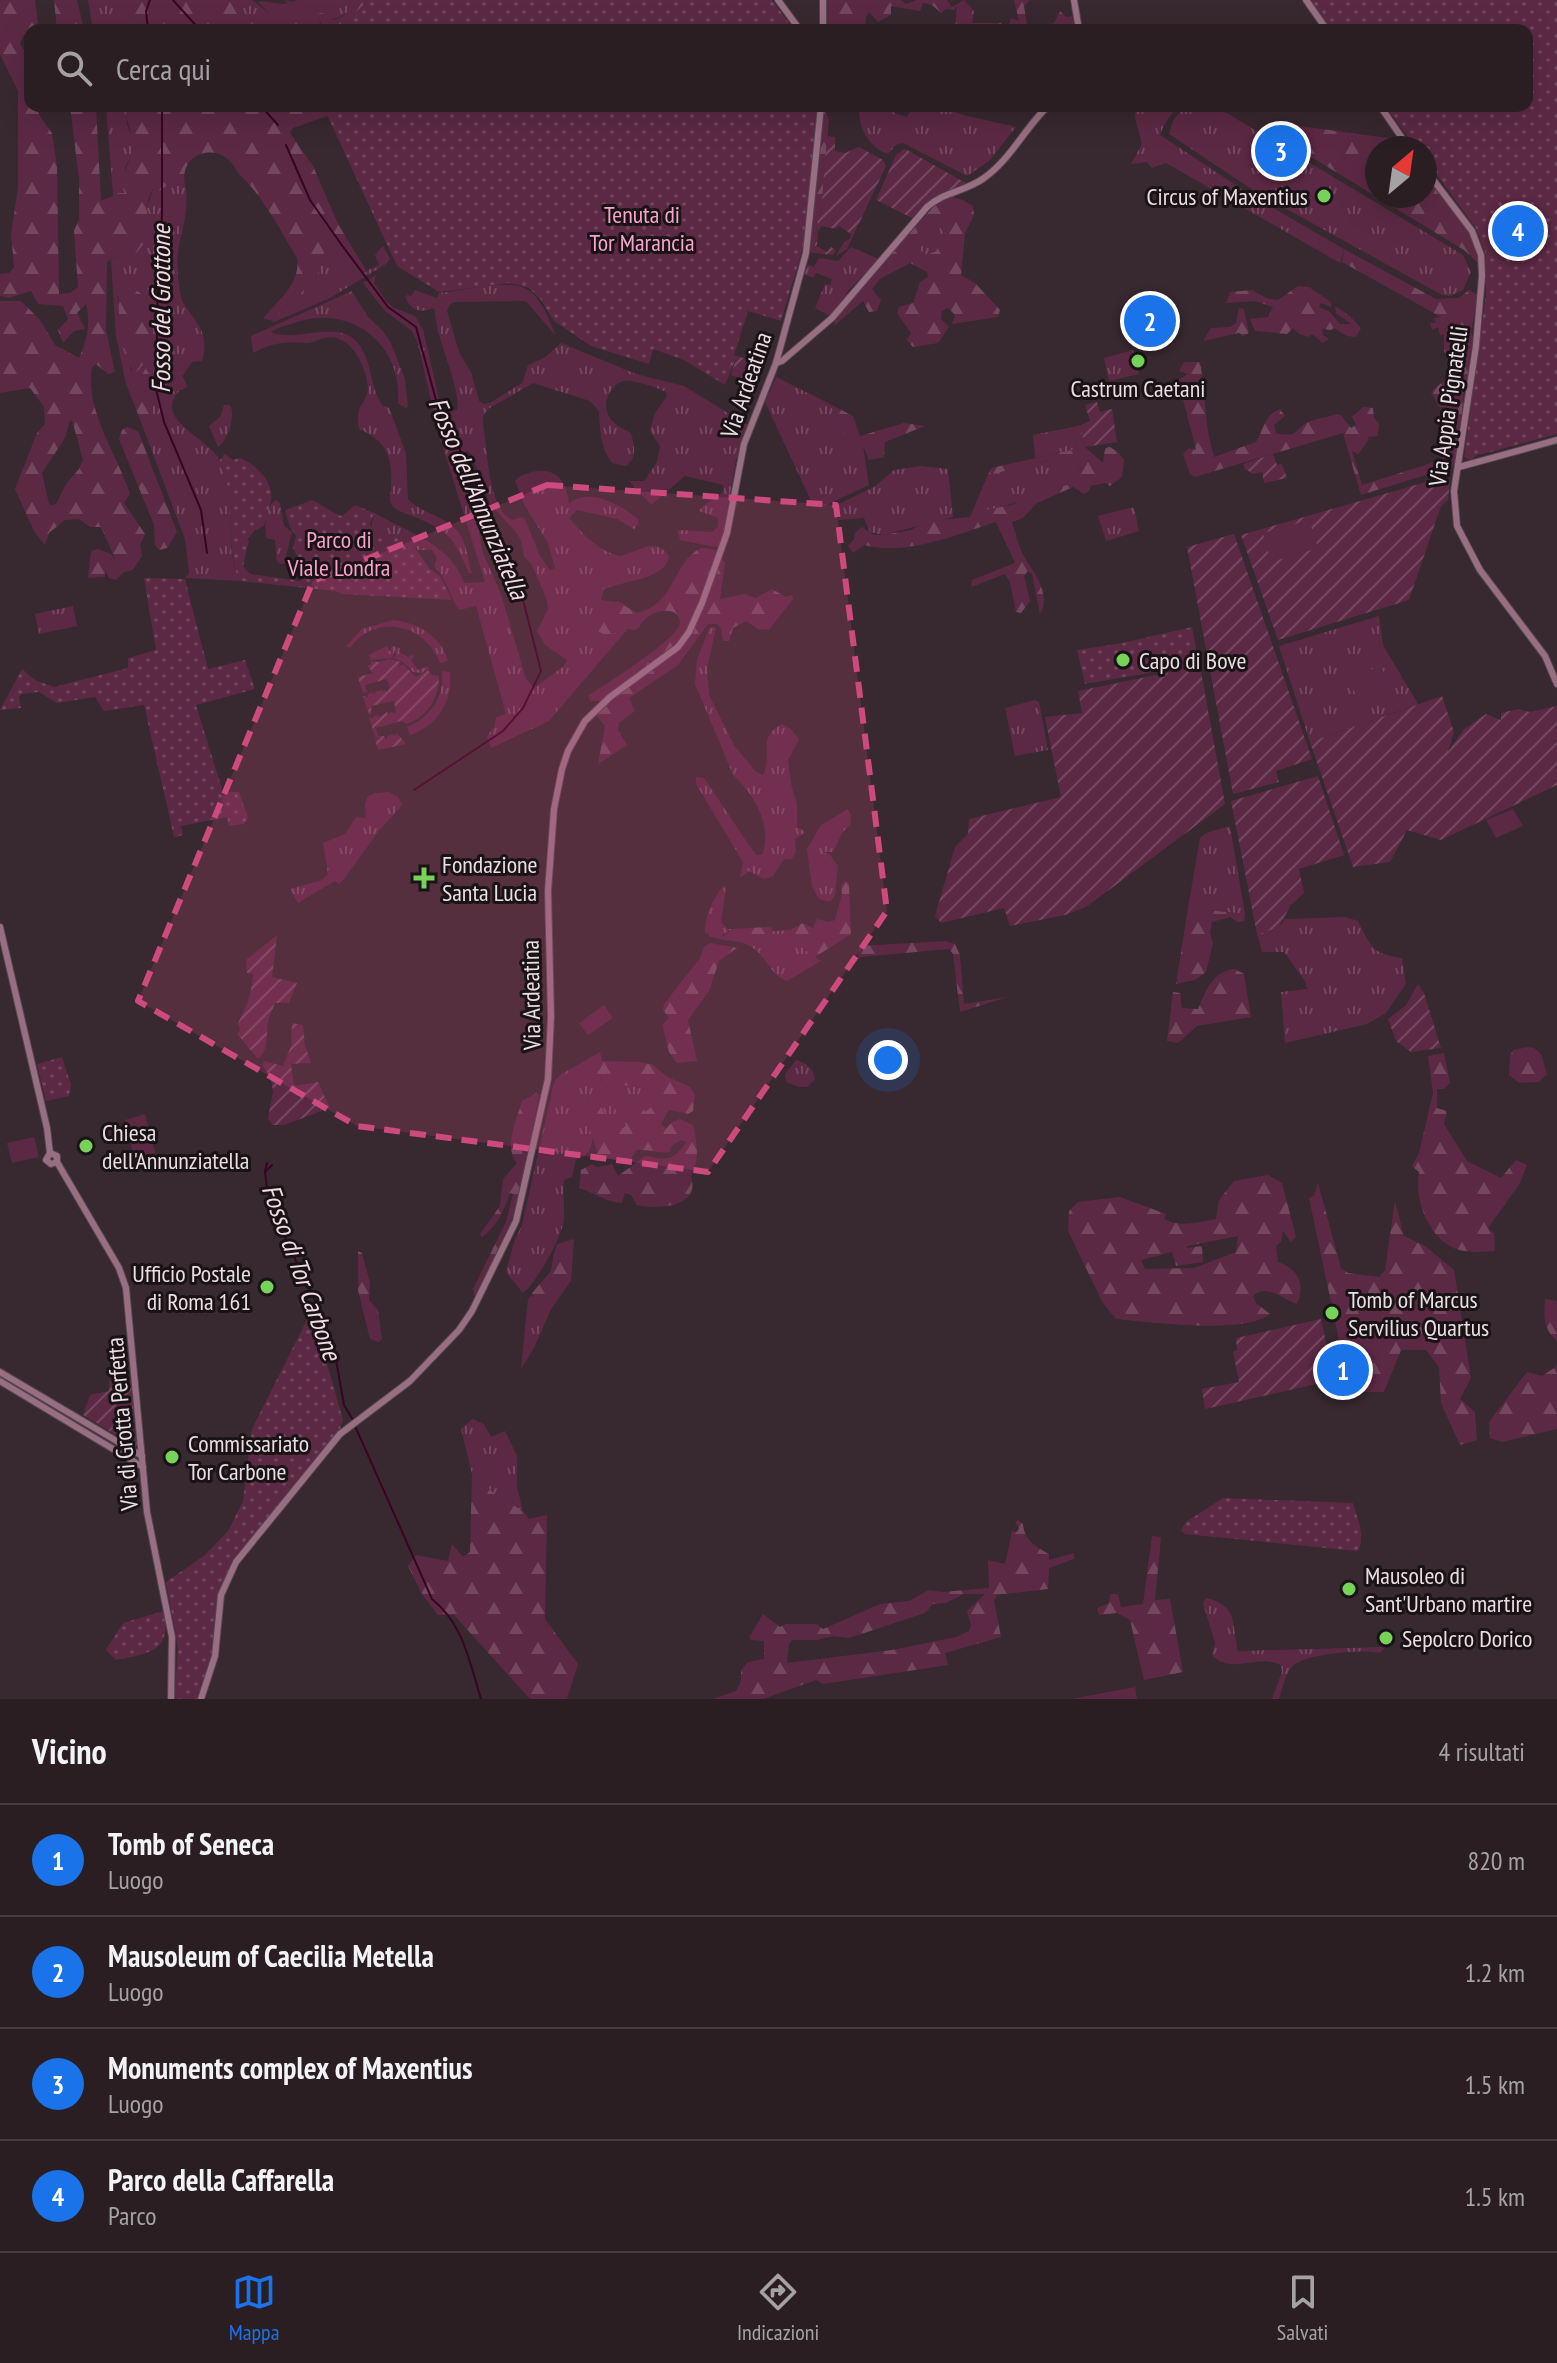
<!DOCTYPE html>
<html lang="it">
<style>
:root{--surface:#2a1e23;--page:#32272b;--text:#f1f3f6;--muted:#a5a2a6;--line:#463c41;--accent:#1a73e8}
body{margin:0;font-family:"PT Sans Narrow",sans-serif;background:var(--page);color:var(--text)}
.compass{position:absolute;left:1365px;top:136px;width:72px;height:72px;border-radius:50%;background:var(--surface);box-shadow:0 8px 32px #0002;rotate:29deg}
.you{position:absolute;left:888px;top:1060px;width:28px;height:28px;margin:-20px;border:6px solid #fff;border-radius:50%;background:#1a73e8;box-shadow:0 0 0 12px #1a73e833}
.badge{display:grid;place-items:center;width:52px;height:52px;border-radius:50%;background:var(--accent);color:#fff;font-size:26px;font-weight:700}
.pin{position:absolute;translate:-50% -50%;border:4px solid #fff;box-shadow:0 2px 8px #0006}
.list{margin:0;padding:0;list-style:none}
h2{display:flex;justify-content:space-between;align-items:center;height:104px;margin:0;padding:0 32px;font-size:34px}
h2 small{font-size:26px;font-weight:400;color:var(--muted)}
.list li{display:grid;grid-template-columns:52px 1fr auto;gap:24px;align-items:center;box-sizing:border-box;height:112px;padding:0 32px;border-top:2px solid var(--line)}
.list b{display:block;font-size:30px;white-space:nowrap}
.list p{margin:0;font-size:26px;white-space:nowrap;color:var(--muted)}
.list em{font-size:26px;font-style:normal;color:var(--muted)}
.icon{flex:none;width:44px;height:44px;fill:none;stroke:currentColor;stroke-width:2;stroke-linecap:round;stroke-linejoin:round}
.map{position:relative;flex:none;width:1557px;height:1699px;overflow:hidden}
.search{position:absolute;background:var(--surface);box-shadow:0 8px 32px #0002;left:24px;right:24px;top:24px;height:88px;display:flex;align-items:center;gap:20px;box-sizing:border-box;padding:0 28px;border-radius:16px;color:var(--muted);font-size:30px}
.sheet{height:552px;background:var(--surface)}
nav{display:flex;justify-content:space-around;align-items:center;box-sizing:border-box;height:112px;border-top:2px solid var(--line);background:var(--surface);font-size:22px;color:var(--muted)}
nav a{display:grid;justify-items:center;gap:4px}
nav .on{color:var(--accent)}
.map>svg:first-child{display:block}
.grass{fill:url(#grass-tufts);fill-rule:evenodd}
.forest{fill:url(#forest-firs);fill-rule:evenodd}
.park{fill:url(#park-dots)}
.garden{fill:url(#garden-furrows)}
.pitch{fill:#5c2944}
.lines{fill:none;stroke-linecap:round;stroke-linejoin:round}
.stream{stroke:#380424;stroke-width:2}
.secondary-casing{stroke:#54464c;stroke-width:8}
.secondary{stroke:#986e83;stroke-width:6}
.marked{fill:#cc4a7d;fill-opacity:0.2;stroke:#cc4a7d;stroke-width:6;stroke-dasharray:16 10;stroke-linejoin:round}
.poi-dot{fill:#77d259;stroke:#1a1316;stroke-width:3}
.labels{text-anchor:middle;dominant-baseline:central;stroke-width:6;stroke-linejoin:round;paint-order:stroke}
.poi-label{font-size:24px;fill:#e9dee3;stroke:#1a1316;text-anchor:start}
.park-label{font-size:24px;fill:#f8a3ce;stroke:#1a1316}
.street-label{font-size:24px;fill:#e9dee3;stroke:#1a1316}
.water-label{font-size:26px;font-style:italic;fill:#f2dbe5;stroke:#1a1316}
</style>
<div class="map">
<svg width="1557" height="1699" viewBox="0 0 1557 1699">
<defs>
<pattern id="grass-tufts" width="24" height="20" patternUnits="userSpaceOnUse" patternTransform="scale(2)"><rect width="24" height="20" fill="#5c2944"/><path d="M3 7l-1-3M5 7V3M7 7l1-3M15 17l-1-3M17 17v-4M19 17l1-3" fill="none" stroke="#73485f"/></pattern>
<pattern id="forest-firs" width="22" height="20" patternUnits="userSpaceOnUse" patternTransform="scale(2)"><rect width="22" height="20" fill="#5c2944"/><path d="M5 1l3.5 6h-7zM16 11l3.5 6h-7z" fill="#73485f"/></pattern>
<pattern id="park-dots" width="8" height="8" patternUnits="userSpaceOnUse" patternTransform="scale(2)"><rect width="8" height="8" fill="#5c2944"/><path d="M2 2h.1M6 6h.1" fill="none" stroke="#73485f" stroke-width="1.8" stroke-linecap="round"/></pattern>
<pattern id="garden-furrows" width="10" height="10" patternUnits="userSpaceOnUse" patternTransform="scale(2)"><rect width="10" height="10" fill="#5c2944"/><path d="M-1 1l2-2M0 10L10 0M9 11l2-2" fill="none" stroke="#73485f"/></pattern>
</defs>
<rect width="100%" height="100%" fill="#38282f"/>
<g class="grass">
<path d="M88,0H119L123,9L144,30H93Z"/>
<path d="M229,0H252L270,14L258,2C268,0 279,6 288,3L284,0L293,2L298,0H360C349,10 341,22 326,18L319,21L323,29L291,30L285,25L280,24V30H275L274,24L247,17Z"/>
<path d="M106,106H126L127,124L133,142L131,156L125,168V194L113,195Z"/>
<path d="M860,106H892L894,113L907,117L913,106H939L963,115L1016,127L989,161L967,176L903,143L896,145L888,154C870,149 856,125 860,106Z"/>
<path d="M1136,106H1177L1164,125L1160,135L1249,194L1344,249L1340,263L1166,163L1152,168L1147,162L1131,164L1142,144L1135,117Z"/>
<path d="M1185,106H1215L1463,255L1471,272L1463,290L1450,296L1442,295L1256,192L1169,134L1173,121Z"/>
<path d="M172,182L185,185C192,216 173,245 178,276C179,285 180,299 185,306C200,326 209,336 202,361L192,362L182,377L175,369L160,362L143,373L139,380L126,384L116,336L111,260L118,255L145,214L153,189L157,187L159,191ZM117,296L152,313C151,337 155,360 131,371Z"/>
<path d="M932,220L946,233L936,251L927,255L911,244L914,236Z"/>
<path d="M326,246C340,250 344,268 357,275L379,265L375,255L383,246L390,259L386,264L330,298L274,322L271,320L316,279Z"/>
<path d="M851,247L879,259L846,293L848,297L830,316L815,308L825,284L830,285L832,279L816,273L813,278L804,274L808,265L814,267L819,258L838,261Z"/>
<path d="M376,275L374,283L386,301L394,308L415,316L423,329L440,404L448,412L457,410C462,388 435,339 435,310L433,308C420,314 411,310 405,297L407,295L411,296L415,290L437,298L439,293C462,291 505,278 526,289C542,297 549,321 556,336L526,301L455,302L450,304L447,311L459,352L471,372L479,401L483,404L490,403L522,383L528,365L544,358L561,343L636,374L684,386L749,426L736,460L721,545L715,547L680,540L678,530L713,532L718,526V518L699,511C705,501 717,500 724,490L723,485L685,476L651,505L629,481H644L657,462L660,446L650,431L655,413L667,396L666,392C656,387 640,382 629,381C615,379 602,399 607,412C610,423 622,428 631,433C634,445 638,457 626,466L612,463C600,447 600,430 599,411L590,401L533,383L488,409L483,416V424C488,449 487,507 512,520L522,517L525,519L540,556L550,570L555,568L548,543L525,506L515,481C521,474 524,475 532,472C557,466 567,483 569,504C587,486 622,505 638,519L639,524L634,529L617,519L577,510L569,518C583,534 597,550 619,556C638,553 654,535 669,556C667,579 623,581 604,589L601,600L622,603L636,613L642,612L549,721L491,748L487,736L494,727L496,717L506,714L476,606L459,610C449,595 447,579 434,566L437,558L432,550H418C401,532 384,542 371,529L374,513C406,531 452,545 464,583L485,582L440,438L417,341L411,330L385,311L363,283ZM467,451L471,454L490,504L515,531L521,540L524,557L531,563L547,600L548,609L537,631L545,645L567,660L564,666L534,688L526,679L501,594L483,553L477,521L457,455Z"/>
<path d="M352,291L367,316L382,330L391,343L405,379L408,407L405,408L398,403C403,343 349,303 294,323C285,326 278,327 271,332C299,344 339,316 360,346C373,365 370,389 383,406L389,407L406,454L408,499C423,515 449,516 461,536C467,547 468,561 472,573H469C453,538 451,532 415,517C408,514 398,512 393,506C388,500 390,495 391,488C393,457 387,441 359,429C358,423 357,416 359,410C362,402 368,397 368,388C366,366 351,332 324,338C318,339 313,343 307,343C287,341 271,343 253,353L251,336Z"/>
<path d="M1133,350L1139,374L1109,381L1104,358Z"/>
<path d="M151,369L164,372L161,390L179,391C153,420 207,437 220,460C240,497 221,544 240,581L185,578L189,573L185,539L141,422H150L145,399L142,396L148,390L146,382Z"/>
<path d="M776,377L830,404L851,444L863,446L869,485L820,508L813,505L765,402Z"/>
<path d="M224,405H230C236,416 228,440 218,447L209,426L220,417Z"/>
<path d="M1073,427L1076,449L1035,458L1033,435Z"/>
<path d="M1069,456L1082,471L1070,485L1051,487L1049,483L1029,498L970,517L989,472L993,474L1007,468Z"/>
<path d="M921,466L948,469L953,517L883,535L870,532L864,518L838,520L840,515L835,506L874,487L894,470Z"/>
<path d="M276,500L280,503L284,526L292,532L284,564L277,563L275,540L266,538C265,525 264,508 276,500Z"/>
<path d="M1134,507L1139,531L1106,541L1098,516Z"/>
<path d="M73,606L77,626L39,634L35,614Z"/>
<path d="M1379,616L1383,645L1418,704L1310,742L1279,646Z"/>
<path d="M393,620C417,623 441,635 448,661L440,663C426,624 375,612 350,648L346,646L362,629Z"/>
<path d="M713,627L716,628L707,668L709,695L734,745L756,772L763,775C774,753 755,739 782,724L791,729L799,739L788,760L791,784L797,804V827L806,832L795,839L796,852L792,859H784L773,876L764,879L749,871L740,878L743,862L696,784V777L704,778L751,848L757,855H762C773,826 754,794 733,775L695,684L697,660L709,628Z"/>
<path d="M387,646L388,651L391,650L392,646L400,648L399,652L408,657L412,654L414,657L411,660L418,670L428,666L429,669L421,673L413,672L403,662L393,658L396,655L395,650L392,658L370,660L371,658L368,655Z"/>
<path d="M442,671L450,672C454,699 437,727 410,735L407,727C430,718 445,697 442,671Z"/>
<path d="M1035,700L1039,702L1048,750L1015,756L1005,708Z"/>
<path d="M389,792L398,797L402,805L378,832L344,879L339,884L335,881L298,903L290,889L322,880L328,874L323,843L345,834L356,817L366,818L365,804L368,796L376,793Z"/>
<path d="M848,809L851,815L850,825L842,833L833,852H823L830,855L838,866L835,895L830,902L819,899L812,887L807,849L821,825Z"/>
<path d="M1230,826L1245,914L1188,908L1200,838L1206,833Z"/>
<path d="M723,886L726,887L721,922L728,929H732L722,935L724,940L711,937L705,932C705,914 713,900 723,886Z"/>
<path d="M1345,917L1358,921C1371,947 1372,954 1402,958L1406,984L1386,1013L1367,1024L1285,1043L1281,992L1307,989L1305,981L1284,952H1262L1257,934L1278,928L1285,919Z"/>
<path d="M790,930L797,944L821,961L787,981C768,976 768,950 740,942L773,931Z"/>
<path d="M600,1052L602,1061L595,1070L601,1082L603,1075L608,1072L618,1084L646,1089L656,1103L645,1113L640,1098L635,1095L632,1101L625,1099L623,1117L626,1125L622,1128L617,1122H608L597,1097L589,1096C585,1116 605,1154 576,1159L572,1177L564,1180C562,1194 565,1205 564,1219C562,1237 537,1282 523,1293L506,1272L514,1242L522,1225L554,1082L560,1075Z"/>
<path d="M796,1060C805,1062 814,1069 815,1079L807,1087H799L786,1082L785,1074Z"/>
<path d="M574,1239L571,1281L551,1309L534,1348L521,1369L528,1299L532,1295L534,1298L567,1260L559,1250L554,1253L557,1244Z"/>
<path d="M472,1419L484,1424L491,1437L505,1431L517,1456V1487L523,1511L497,1496L472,1474L461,1429Z"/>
<path d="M1206,1598C1239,1606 1231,1623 1238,1651L1386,1647L1379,1653C1362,1649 1310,1654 1295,1664C1285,1671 1283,1688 1279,1699H1272L1282,1672L1281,1665C1258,1653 1232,1676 1212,1655L1215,1643L1203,1603Z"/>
</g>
<g class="forest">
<path d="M0,0H35L38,23L34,30H30V34L23,36L20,44L30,60V106H39V115L52,133L57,166L59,294L70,293L78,287L74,231L79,219V179L70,106H96L101,201L119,193H125C119,168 133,165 132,144C132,131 125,119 126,106H342L333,114L293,128L290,133L313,166L338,224L367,272L357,275C344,268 340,250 326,246L316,279L271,320L263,319C278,299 301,285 297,258C279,229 265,199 240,175C236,171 234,164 229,160C209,143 179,157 185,185L172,182L159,191L157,188L153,189C136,218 163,228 132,257L118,255L107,262L106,330L115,372L108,374L96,364L92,367C84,409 118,456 130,494L124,503L145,534L140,545L142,556L133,570L124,572L116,580L109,578L105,570V577L88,578L91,551L98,549L111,554L116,561L101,527H90L79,519L65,520L49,533L45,545L34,531L15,489L37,433L45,424L44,407L30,388L0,393V301H21L40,320L55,345L79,358C87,340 91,324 86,304L77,313L85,329L74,331L63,343L58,330L68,319L63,306L38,304L31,291L9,298L0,296V274L9,273L14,267L11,234L18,188V91L0,54ZM72,420L83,460L79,469L66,484L56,504L52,505L49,504L42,473L65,438L69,423Z"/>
<path d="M54,0H77L84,30H57Z"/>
<path d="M119,0H229L247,17L267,20L274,24L275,30H144L123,9Z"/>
<path d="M360,0H412L366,30H312L323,28L317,14L322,13L334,20L342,17Z"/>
<path d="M827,0H901L906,4L917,0H947L952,7L964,0L974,11L972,23H1001L1008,29L1011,18L1019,21L1014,0H1030L1024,6L1027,24L1040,26L1054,23L1060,11L1066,17L1072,16L1075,30H969L965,27L955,30L957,6L954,10L946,9L941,13L932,5L923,3L920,11L891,6V15L878,22L869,12L866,17L865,30H826Z"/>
<path d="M299,4L306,8L310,15L304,17L307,20L303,27L298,29L278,18L284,9Z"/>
<path d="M823,106H827L825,112L829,119L821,214L818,216L814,253L810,252Z"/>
<path d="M1293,125L1395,139L1402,148H1377V196H1425V176L1470,232L1479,264L1464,250L1285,141Z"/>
<path d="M952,197L963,200L973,206L974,215L965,233L961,275L975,283L1000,310L998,317L952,324L955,315L948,308L942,311L941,319L949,327L938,343L913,347L907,340L911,333L897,313L899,307L913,303L920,282L928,277L927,272L910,263L880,279L872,289L881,300L877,311L869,312L863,301L835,325L834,318L935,205ZM932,221L946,233L936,251L927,255L911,244L914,236Z"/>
<path d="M1344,249L1436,299L1459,298L1469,290L1478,295L1471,331L1473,338L1466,389L1464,390L1458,458L1452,467L1361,495L1343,433L1195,477L1190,474L1183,454L1189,448L1196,450L1178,380L1188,374L1179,371L1184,362H1200C1206,394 1204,426 1214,457L1256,442C1264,429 1265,414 1280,409L1285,416L1274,425L1276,433C1302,439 1295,426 1311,421C1319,418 1329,417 1337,414L1341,415L1351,428L1356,425L1352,417L1363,407L1373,408L1374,418L1379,424L1378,436L1367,437L1369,440L1358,454L1352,451L1362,485L1441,460C1447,449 1442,441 1443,430C1444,421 1449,418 1448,408L1439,407L1431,392L1447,378L1453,387L1455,367L1444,351V334L1440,335L1438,327L1432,330L1430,323H1436L1434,318L1441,317L1342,262Z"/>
<path d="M120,286C164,286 158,356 135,373C123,362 115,302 120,286Z"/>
<path d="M1298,286L1309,287L1331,302V307L1321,303L1319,307L1330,312L1340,324H1351L1336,313L1335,306L1350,316L1361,328L1356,337L1347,336L1334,328L1331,330L1322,329L1323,335L1329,339L1323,343L1312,334L1308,337L1299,334L1293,328L1287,334L1255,331L1250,319L1268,317L1273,307L1255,301L1226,303L1230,292L1252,290L1266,298L1278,300Z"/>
<path d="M1239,308L1244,309L1249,333L1243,336L1239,333L1203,341L1211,328L1230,327L1236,323Z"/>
<path d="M160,362L166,367H173C179,373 186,378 187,387L179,391H162L158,385L163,380L164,372L152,370L147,381L148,390L142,396L150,400L153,407L150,422H141L126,384L139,380L146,368Z"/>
<path d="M830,404L853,416L860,436L904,423L925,426L885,442L884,457L869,460L863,446L851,445Z"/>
<path d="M1081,425L1085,447L1103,463L1105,448L1110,447L1118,452L1124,460L1122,477L1110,486L1105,483L1090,486V490L1084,494L1073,487L1037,503L1023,518L1012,522C1016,534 1019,549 1026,560C1036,574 1051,597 1040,614L1032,574L1028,571L1024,576L1030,601L1021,613L1016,612L1010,582L1005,574L971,587L972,580L1015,563L996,522C955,535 907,556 864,545L853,553L848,546L854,539L855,533L862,527L874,535H883L911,530L926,521L970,517L985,510L1012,505L1038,491L1045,474L1049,475L1051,487L1069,485L1074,475L1082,470L1068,456L1064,458L1063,471L1058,475L1051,473L1049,462L1046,460L993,474L989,472L991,468L1076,449L1073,427Z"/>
<path d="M127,427L138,431L177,532L167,548L159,550L155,545L154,525L119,439L122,430Z"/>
<path d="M701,548L715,550L725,563L720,599L744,594L756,598L772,589L786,597L792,595L793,599L769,630L758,629L746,621L733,628L729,641H723L721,629L717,624H708L678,665L629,698L635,711L619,723L618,730L627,745L598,764L605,726L595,714L606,701H590L588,696C604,685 679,639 680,623C681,604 646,608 639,628L634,630L623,628L608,637L598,631L617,601L636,613C676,605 672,562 701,548Z"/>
<path d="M845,881L849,883L851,934L815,957L797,944L790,930L803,923L813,928L817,919L829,922L835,920L842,894L841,886Z"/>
<path d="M1188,908L1245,914L1244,921L1238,922L1230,917L1212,922L1210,933L1213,943L1206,972L1195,980L1176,984Z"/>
<path d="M768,927L772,928L771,933L740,942L724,940L722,938L732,929Z"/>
<path d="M945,941L955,944L960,955L964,1004L1007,997L960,1012L953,954L949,949L861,957L858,959L859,946Z"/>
<path d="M710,943L737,948L719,961L709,991L688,1020L697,1061L677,1063L669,1052L662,1025L669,1018L663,1010L664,1004L700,958L704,947Z"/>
<path d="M1235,969L1244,974L1251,1017L1197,1026L1178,1043L1167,1041L1173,992L1180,993L1182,1008L1198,1009C1206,990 1213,971 1235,969Z"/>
<path d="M1528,1047L1534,1048L1541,1054L1547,1074L1539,1082L1519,1083L1509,1075L1510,1056L1513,1050Z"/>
<path d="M1444,1053L1450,1083L1444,1089H1437V1108L1447,1111L1444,1124L1467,1161L1501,1178L1516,1160L1527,1165L1520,1183L1488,1228L1494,1233L1495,1251C1483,1252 1468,1253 1456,1249C1428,1238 1414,1199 1419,1172L1412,1166L1419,1153L1433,1093L1428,1056Z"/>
<path d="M602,1061L640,1062L653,1065L666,1076L690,1087L695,1095L693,1111L688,1114L669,1110L661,1124L666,1129L672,1122L680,1119L693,1125C697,1143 700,1159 691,1176C701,1207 659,1210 637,1205L631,1195L625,1193L622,1203C607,1203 593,1192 579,1188L581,1170L592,1164L597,1167L612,1164L618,1176L645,1156C665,1159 673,1163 686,1142L681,1140L671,1146L670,1152C660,1154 648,1149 636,1150L632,1158L621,1162L610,1158L595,1161L593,1158L598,1152C590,1138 586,1113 589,1096L593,1094L597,1097L608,1122H617L623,1128L626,1125L612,1104L611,1097L614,1092L631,1101L635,1095L640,1098L645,1112L656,1103L646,1089L618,1084L608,1073L596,1085L592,1082L595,1070Z"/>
<path d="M536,1093L539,1095L518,1206L475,1298L473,1289L506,1222L513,1194L510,1193C504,1211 497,1226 482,1237L480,1234L500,1206L503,1179L517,1163C503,1147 517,1119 522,1101Z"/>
<path d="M1268,1175L1282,1183L1296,1237L1291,1242L1283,1231L1281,1242L1276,1246L1278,1262C1298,1269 1306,1284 1297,1304C1282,1299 1266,1283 1253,1296L1256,1303L1270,1314C1243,1335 1151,1322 1116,1319L1103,1303L1068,1231L1069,1211L1078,1202L1120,1197L1166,1214L1164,1219C1180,1228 1199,1222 1216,1219L1219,1200L1234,1181ZM1238,1236L1236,1252L1194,1268L1145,1269L1141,1260L1172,1252L1176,1266L1203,1262L1202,1246L1187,1248V1246Z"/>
<path d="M1318,1183L1341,1268L1348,1273L1379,1277L1385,1270L1395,1201L1404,1236L1425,1246L1454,1270L1471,1378L1460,1399L1475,1412L1477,1440L1460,1445L1441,1403L1439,1367L1426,1350H1401L1384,1392H1350L1309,1198L1314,1196Z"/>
<path d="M559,1250C563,1254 568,1260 570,1267C572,1278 562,1298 549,1300C544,1300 540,1298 535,1299L532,1293L551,1271L554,1253Z"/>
<path d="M358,1251L362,1253L370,1283L369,1300L378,1310L382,1339L379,1342L370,1339L358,1290Z"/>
<path d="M1545,1299L1557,1301V1341C1543,1328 1544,1318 1545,1299Z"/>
<path d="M1557,1366V1429L1502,1442L1490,1438L1489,1422L1527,1372L1542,1376Z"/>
<path d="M472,1474L497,1496L523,1511L529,1519L547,1515L545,1619L578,1664L567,1699H530L454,1615H438L422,1594L408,1566L416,1555L448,1561L452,1544L463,1557L470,1552Z"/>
<path d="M1018,1520L1023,1524C1024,1540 1036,1547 1049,1554V1560L1074,1553V1559L1049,1568L1048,1589L997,1595L994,1601L1001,1637L945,1653L948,1665L823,1684L816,1680L763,1699H713L736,1691L741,1681V1670L748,1662L764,1659V1641L751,1640L749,1637L763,1614L780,1627L786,1624H817L823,1629L880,1604L909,1601L929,1590L942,1592L989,1588L988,1560L1005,1564L1012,1531L1017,1532L1019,1528L1015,1522ZM964,1594H985L967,1611L971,1625L969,1631L956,1637L892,1650L787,1663L789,1644L792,1640H817L832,1636L849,1638L925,1613L933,1604L946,1603Z"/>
<path d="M1152,1536L1161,1537L1155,1600L1170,1599L1183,1672L1144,1680L1130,1620L1117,1613L1099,1615L1097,1608L1109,1603L1110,1594H1118L1121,1607L1143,1604Z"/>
</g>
<g class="park">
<path d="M368,0H772L794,30H338Z"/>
<path d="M1310,0H1557V434L1475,456L1472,460L1464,457L1486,294L1485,252L1476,228L1425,159V148H1416L1385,106H1527V30H1331Z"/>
<path d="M323,106H818L805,241L781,321L748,311L734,355L737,356L725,385L684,360L653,349L649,364L591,346L554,321L541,300L529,288L509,283L439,292L397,266Z"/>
<path d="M225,454L233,460L240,458C255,464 274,481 271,500C269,508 266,517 264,526L254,531L247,540L249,541L243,566L250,574L301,581V563L293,548L296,536L290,527L285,510L313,500L338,515L342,516L355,505L374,513L370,524L373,532L400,536L413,545L429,568L441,577L452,600L341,594L336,591L240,581C229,559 231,528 230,504C230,489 225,475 220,460Z"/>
<path d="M144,578L185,579L208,669L245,660L255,689L196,705L223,792H239L248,818L244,824L229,826L227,817L181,826L183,835L174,837L144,705L104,711L95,697L57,703L39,692L21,694L19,697L21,708L0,710L22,669L35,680L54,687L128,668V658L156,650Z"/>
<path d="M1192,627L1199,664L1085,684L1077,650L1122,643Z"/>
<path d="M62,1057L71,1085L69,1096L46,1101L37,1064Z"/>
<path d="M312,1310L343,1420L339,1432L229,1570C213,1599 215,1625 212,1656C210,1671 203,1685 198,1699H174L178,1648L166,1582L205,1555L228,1531L243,1501L252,1429Z"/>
<path d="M1223,1498L1353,1503C1357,1518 1366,1537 1358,1551L1184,1534L1181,1530L1186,1522Z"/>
<path d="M164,1611C172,1652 150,1653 116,1660L106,1650L123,1623Z"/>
</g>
<g class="garden">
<path d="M827,136L835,137V151L845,153L859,147L883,160L886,166L847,249L836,256L844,242L850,239L851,234L839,226L836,229L822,226L818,231L817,246L827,252L831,247L836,250L833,255L814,253L818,216L821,214Z"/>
<path d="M904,149L907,150L966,183L931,198L912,218L876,200L896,155Z"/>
<path d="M737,356L759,363L753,383L731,375Z"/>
<path d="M1097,402L1100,412L1112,409L1117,442L1085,447L1081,425L1090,421L1085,405Z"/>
<path d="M1273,454L1277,465L1282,464L1287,478L1264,483L1262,472L1253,474L1245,469L1243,464Z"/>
<path d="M1440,478L1450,481L1448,500L1441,506L1409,600L1278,640L1241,535Z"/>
<path d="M1234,534L1312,759L1276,771L1279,782L1233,794L1187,547Z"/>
<path d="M389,659L401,662L398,667L403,664L416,677L428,670L432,675L439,676C439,698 428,716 407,724L401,721L376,728L378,736H384L386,739L388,736L394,734L395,736L397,733L406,744L378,750L375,739H381L375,737L369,717L373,719L374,716L378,715L380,717L387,712L389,715L390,712L396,713L394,701L371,706L372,714L369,715L363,696L368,697V694L373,692L374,695L376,691L382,690V692L385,690L387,692L390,687L387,679L365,685L367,692L363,693L358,677L373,673L367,665H371V661L379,662Z"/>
<path d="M1200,666L1225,804L1086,907L1065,915L1010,926L1004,908L941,923L935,916L955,847L968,834L969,819L1061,797L1045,717L1082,713L1078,691Z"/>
<path d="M1442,696L1454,732L1448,752L1464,729L1486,714L1501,720V713L1518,709L1530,712L1557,706V785L1441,840L1407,830L1390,862L1353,867L1310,742Z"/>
<path d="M1318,776L1344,855L1299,869L1304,893L1291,905L1278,928L1257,934L1231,801Z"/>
<path d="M277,935L272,977L297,983L289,1003H275C273,1009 269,1016 268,1022C266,1036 269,1050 258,1059L237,1034L240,1030L238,1023C247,1006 252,993 253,974L247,973L246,960Z"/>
<path d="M1418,984L1424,993L1441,1048L1411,1052L1396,1041L1388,1019L1406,1005Z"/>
<path d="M292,1023L303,1025L305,1045L311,1063L291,1064L294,1086L318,1082L330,1108L284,1125H272L268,1119L273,1090L270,1077L262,1065L264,1061L283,1066L291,1046Z"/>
<path d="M1321,1319L1334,1380L1205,1409L1202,1389L1239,1382L1233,1352L1237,1350L1236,1338Z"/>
<path d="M132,1379L135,1412L133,1427L138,1442L136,1447L83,1415L90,1395L109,1391V1381Z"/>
</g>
<g class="pitch">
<path d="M1309,520L1318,548L1271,562L1263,533Z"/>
<path d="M1380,665L1392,689L1361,705L1349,681Z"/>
<path d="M1513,809L1523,826L1496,838L1486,820Z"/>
<path d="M604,1005L613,1018L588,1035L579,1023Z"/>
<path d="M145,1114L156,1156L135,1161L125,1120Z"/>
<path d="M34,1137L39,1157L12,1163L7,1143Z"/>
<path d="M1135,1687L1137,1699H1071Z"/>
</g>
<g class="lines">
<g class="stream">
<path d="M173,0L200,30"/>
<path d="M148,30L146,11L150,0"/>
<path d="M162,106V215L158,278L156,389L164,422L201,510L207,553"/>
<path d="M261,106L278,125"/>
<path d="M286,145L310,200L341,244L388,307L416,327L442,422L455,436L483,513L517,576L541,671L523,708L503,731L414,790"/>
<path d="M272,1165L265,1172L267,1188L279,1225L318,1307L335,1354L344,1405L353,1420"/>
<path d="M265,1171L267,1163"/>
<path d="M355,1426L432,1599C464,1625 469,1661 481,1699"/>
</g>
<g class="secondary-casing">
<g id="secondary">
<path d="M778,0L800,30"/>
<path d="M823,0V30"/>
<path d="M1074,0L1079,30"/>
<path d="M1306,0L1327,30"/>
<path d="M1380,106L1409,148"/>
<path d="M1425,169L1472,231L1481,255L1482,276L1476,346L1454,491L1457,526L1480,570L1545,656L1557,684"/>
<path d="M776,363L782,361L832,318L927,207C943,192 967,191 984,178C1010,160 1025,128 1048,106"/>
<path d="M1459,467L1557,440"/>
<path d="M0,927L47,1128L50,1153L46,1160L51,1164L57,1162"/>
<path d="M50,1153L57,1156V1162L119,1268L126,1288L147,1512L172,1637L171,1699"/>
<path d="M0,1372L142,1456"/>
<path d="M0,1381L143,1467"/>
<path d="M201,1699L215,1656L221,1595L236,1562L340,1434L410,1381L459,1330L472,1311L516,1221L548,1079L551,1017L548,891L554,809L562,769L568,751L585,721L610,697L678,647L689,632L702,603L727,533L744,444L776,363L806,253L821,106"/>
</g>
</g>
<use href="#secondary" class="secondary"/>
</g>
<path class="marked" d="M547,485L836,505L887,911L708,1172L357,1126L138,1001L313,581Z"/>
<g class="poi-dot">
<circle cx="1324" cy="196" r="8"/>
<circle cx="1138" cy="361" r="8"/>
<circle cx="1123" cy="660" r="8"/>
<path d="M420 866h8v8h8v8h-8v8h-8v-8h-8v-8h8z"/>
<circle cx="86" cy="1146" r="8"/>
<circle cx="267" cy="1287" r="8"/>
<circle cx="1332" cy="1313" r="8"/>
<circle cx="172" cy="1457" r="8"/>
<circle cx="1349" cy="1589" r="8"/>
<circle cx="1386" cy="1638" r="8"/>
</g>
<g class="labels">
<g class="poi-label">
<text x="1308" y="196" text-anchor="end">Circus of Maxentius</text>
<text x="1138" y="388" text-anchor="middle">Castrum Caetani</text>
<text x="1139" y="660">Capo di Bove</text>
<text x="442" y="864">Fondazione<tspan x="442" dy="28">Santa Lucia</tspan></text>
<text x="102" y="1132">Chiesa<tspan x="102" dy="28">dell'Annunziatella</tspan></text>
<text x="251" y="1273" text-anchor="end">Ufficio Postale<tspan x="251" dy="28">di Roma 161</tspan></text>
<text x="1348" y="1299">Tomb of Marcus<tspan x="1348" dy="28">Servilius Quartus</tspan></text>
<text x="188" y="1443">Commissariato<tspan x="188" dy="28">Tor Carbone</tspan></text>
<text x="1365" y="1575">Mausoleo di<tspan x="1365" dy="28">Sant'Urbano martire</tspan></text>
<text x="1402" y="1638">Sepolcro Dorico</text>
</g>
<g class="park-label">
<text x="642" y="214">Tenuta di<tspan x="642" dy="28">Tor Marancia</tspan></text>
<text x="339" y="539">Parco di<tspan x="339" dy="28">Viale Londra</tspan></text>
</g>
<g class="street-label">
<text transform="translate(746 385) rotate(-71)">Via Ardeatina</text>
<text transform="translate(1448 406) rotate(-82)">Via Appia Pignatelli</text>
<text transform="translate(531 995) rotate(-91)">Via Ardeatina</text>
<text transform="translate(122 1424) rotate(-95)">Via di Grotta Perfetta</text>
</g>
<g class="water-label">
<text transform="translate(160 309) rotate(-90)">Fosso del Grottone</text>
<text transform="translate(479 498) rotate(67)">Fosso dell'Annunziatella</text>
<text transform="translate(302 1272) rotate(70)">Fosso di Tor Carbone</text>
</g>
</g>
</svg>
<svg class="compass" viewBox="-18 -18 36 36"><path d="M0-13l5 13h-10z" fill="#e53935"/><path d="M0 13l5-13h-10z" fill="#a5a2a6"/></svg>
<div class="you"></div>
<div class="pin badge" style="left:1343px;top:1370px">1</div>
<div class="pin badge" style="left:1150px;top:321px">2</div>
<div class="pin badge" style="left:1281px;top:151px">3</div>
<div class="pin badge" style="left:1518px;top:231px">4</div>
<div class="search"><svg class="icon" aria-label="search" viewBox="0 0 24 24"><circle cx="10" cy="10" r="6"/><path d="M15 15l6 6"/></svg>Cerca qui</div>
</div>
<section class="sheet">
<h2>Vicino<small>4 risultati</small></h2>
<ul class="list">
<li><span class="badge">1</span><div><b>Tomb of Seneca</b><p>Luogo</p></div><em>820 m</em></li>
<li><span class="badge">2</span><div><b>Mausoleum of Caecilia Metella</b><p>Luogo</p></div><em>1.2 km</em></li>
<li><span class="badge">3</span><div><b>Monuments complex of Maxentius</b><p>Luogo</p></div><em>1.5 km</em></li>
<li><span class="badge">4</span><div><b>Parco della Caffarella</b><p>Parco</p></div><em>1.5 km</em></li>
</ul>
</section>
<nav>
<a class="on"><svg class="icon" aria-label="map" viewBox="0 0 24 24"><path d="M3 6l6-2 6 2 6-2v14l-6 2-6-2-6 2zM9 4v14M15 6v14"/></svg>Mappa</a>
<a><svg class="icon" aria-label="directions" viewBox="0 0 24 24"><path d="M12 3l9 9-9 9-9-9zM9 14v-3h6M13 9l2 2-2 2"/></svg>Indicazioni</a>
<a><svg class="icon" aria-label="saved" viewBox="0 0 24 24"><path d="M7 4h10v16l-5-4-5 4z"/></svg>Salvati</a>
</nav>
